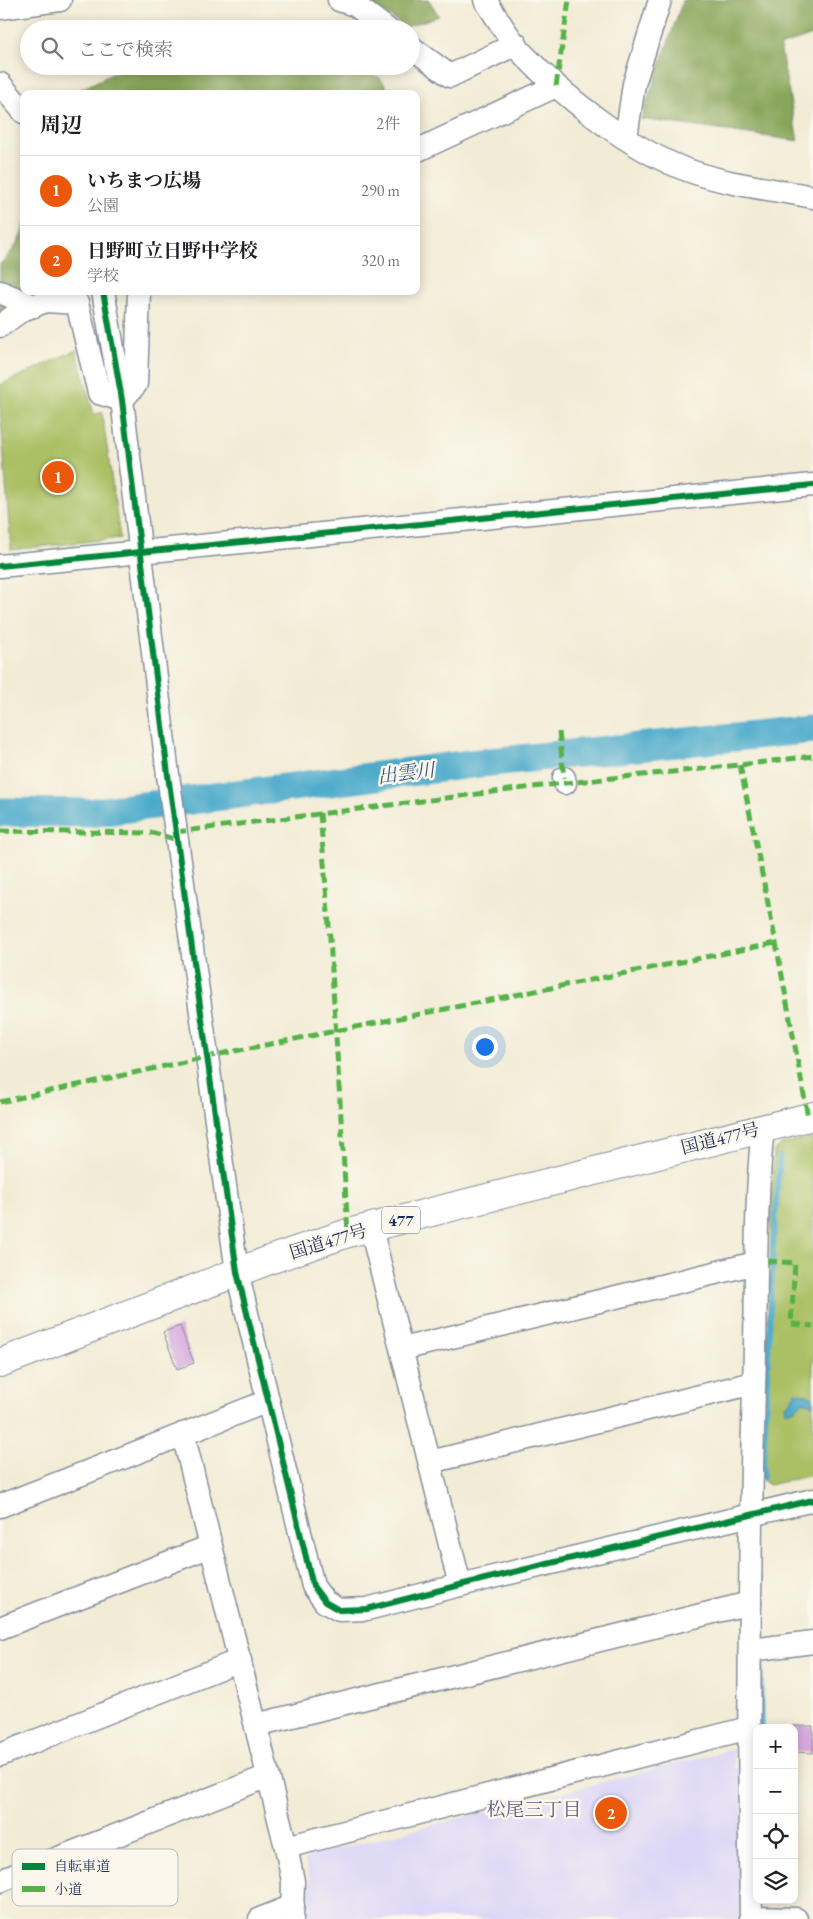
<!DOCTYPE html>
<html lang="ja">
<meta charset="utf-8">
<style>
:root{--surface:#fff;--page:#f2f2f2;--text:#202124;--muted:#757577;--line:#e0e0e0;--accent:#ea580c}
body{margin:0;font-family:"EB Garamond","Noto Serif JP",serif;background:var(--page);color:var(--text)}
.controls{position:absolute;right:15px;bottom:15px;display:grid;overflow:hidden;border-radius:10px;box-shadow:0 2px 12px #0003}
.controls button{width:45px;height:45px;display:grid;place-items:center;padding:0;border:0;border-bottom:1px solid var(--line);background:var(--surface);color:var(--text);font:25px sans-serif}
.you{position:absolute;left:484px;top:1046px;width:18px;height:18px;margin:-12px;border:4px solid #fff;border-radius:50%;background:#1a73e8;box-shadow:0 0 0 8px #1a73e833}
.badge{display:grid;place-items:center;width:32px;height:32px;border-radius:50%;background:var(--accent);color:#fff;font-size:16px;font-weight:700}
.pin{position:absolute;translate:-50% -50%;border:2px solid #fff;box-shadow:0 1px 5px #0006}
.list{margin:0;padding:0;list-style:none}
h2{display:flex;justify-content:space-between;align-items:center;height:65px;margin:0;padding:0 20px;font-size:21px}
h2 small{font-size:16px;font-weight:400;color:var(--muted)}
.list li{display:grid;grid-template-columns:32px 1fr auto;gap:15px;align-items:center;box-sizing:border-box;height:70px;padding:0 20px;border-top:1px solid var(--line)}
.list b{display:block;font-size:19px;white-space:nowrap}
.list p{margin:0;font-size:16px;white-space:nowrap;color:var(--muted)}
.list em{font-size:16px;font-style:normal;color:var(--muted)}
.icon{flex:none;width:28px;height:28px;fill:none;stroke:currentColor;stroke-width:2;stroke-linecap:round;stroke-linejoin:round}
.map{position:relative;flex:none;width:813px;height:1919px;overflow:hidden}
.search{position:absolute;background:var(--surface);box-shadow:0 2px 12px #0003;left:20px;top:20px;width:400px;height:55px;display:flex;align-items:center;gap:12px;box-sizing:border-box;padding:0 18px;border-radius:28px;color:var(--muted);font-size:19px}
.panel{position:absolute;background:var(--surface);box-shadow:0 2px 12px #0003;left:20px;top:90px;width:400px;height:205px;border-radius:10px}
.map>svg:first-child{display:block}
.built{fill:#dbd6f7}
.green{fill:#abc065;stroke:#637862}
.forest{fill:#88a65a;stroke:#526a5c}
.water{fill:#4caacb;stroke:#346c94}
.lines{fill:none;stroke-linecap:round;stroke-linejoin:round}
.stream{stroke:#4caacb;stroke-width:5}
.river{stroke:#4caacb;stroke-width:29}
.building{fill:#d19fdd}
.minor-casing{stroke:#868e9a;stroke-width:25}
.highway-casing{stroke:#868e9a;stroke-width:30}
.minor{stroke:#fff;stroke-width:22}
.highway{stroke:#fff;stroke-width:28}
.quiet{stroke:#55b248;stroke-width:5;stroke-dasharray:10 5;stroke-linecap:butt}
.cycleway-casing{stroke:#fbf7ec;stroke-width:9}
.cycleway{stroke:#00873e;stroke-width:6}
.labels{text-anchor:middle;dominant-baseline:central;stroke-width:5;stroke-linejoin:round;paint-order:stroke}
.shield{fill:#fbf7ec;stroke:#5e6b89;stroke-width:1}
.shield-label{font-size:16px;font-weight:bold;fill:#1b2f5e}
.street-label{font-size:18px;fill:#1b2f5e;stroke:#fbf7ec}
.water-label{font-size:19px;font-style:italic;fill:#2c5a84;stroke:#fbf7ec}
.neighbourhood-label{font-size:19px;fill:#5b568a;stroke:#fbf7ec}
.key{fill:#fbf7ec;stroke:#b8bbc1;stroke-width:1}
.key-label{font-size:14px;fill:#1b2f5e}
</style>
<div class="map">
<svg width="813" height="1919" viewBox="0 0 813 1919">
<rect width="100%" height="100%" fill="#fbf7ec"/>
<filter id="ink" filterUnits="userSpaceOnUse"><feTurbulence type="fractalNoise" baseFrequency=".02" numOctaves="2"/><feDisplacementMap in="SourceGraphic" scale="10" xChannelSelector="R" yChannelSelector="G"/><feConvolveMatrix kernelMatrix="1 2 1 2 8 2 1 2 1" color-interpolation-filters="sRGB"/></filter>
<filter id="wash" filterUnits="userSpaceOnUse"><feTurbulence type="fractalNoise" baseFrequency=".0096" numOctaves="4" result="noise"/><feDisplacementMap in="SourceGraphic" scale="20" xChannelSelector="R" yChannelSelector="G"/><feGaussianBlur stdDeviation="1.12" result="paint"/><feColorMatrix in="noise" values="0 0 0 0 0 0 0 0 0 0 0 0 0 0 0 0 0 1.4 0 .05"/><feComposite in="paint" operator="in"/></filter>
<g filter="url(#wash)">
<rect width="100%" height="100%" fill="#f2ecd6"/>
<path class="built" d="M734,1749L733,1768L741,1769L744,1919H308L310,1877L305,1861L308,1856Z"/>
<g class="green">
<path d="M76,350L94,415L102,412L120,538L11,550L0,406V385Z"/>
<path d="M813,1138V1475L769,1485L761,1479L774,1151L782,1144Z"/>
</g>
<g class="forest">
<path d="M364,0H429L439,16L406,27Z"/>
<path d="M683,0H813V35L780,46L798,141L641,119Z"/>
<path d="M128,66H357L380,78L392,94H71Z"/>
<path d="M24,223V291H44L0,333V264C12,252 22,240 24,223Z"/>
</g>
<path class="water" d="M795,1392L805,1394L813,1398V1405L804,1401L795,1409L786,1412L785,1405L790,1402Z"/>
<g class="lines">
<g class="stream">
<path d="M763,1478L773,1254L780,1156"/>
<path d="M761,1578L762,1631"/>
<path d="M761,1667V1728"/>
<path d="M763,1900V1902"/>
</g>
<path class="river" d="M0,812L89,813L471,764L813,729"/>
</g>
<g id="blocks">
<g class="building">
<path d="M180,1326L194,1363L177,1369L163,1332Z"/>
<path d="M794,1726H813V1753L794,1752Z"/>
</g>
</g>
</g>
<g filter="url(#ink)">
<use href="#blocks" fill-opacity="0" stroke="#868e9a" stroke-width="1"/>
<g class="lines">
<g class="minor-casing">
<g id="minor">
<path d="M339,0L355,5L387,29"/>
<path d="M485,0C497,17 508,38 522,53C564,97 632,151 690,171C729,185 772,189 813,197"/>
<path d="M0,8L60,0"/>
<path d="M411,47L450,76L516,44"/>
<path d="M0,84L24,112"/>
<path d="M626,138L634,84L660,0"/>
<path d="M416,151L556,86"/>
<path d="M103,291L122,400L168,775L237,1272L313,1586L325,1602L339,1610L367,1609L460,1585L813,1500"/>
<path d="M0,292L34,306"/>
<path d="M0,326L22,310L46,301L77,303L99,393L122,400"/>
<path d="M122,400L136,384L139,291"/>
<path d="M0,566L813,485"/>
<path d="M564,778L565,783"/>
<path d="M371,1228L460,1585"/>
<path d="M402,1349L756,1263"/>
<path d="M183,1434L286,1847L293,1881L292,1919"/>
<path d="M430,1462L754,1383"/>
<path d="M0,1506L268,1401"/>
<path d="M0,1628L211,1546"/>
<path d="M751,1650L813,1642"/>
<path d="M256,1725L750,1603"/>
<path d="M0,1755L240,1660"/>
<path d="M286,1847L749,1728"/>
<path d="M0,1881L268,1776"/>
<path d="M751,1918L796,1919"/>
<path d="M260,1919L293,1906"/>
<path d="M751,1919C748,1741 749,1564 754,1386C757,1300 754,1213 763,1127"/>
</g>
</g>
<g class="highway-casing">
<path id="highway" d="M0,1363L272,1259L348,1233L813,1116"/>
</g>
<use href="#minor" class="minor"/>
<use href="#highway" class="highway"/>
<g class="quiet">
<path d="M556,86L569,0"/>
<path d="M559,732L564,778"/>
<path d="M740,765L776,943L808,1117"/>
<path d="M320,813L330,938L348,1233"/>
<path d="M0,831L154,833L177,840"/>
<path d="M176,832L565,783L740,765L813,756"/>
<path d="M0,1102L225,1053L776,943"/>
<path d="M767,1261L795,1263L791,1324L813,1326"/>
</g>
<g class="cycleway-casing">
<g id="cycleway">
<path d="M103,291L122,400L168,775L237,1272L313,1586L325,1602L339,1610L367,1609L460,1585L813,1500"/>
<path d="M0,566L813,485"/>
</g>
</g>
<use href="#cycleway" class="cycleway"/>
</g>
</g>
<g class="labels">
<rect class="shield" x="382" y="1206.5" width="38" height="27" rx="4"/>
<g class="shield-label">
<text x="401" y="1220">477</text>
</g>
<g class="street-label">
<text transform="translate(720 1138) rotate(-14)">国道477号</text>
<text transform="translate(328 1241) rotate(-17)">国道477号</text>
</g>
<g class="water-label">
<text transform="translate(406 773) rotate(-7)">出雲川</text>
</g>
<g class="neighbourhood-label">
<text x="534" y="1809">松尾三丁目</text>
</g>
</g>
<rect x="12" y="1849" width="166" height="57" rx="8" class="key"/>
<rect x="22" y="1863" width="23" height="7" fill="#00873e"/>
<rect x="22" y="1886" width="23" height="6" fill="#55b248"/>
<g class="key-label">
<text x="54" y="1871">自転車道</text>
<text x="54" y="1894">小道</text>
</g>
</svg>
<div class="controls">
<button>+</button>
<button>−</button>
<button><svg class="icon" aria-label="locate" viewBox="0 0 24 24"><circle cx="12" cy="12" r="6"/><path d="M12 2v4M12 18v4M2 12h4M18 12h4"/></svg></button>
<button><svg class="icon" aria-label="layers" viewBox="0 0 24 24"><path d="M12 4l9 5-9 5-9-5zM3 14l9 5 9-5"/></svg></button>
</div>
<div class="you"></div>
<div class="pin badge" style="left:58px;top:477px">1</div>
<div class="pin badge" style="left:611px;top:1813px">2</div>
<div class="search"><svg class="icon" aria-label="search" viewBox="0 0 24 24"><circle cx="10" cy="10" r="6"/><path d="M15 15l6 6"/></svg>ここで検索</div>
<section class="panel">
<h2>周辺<small>2件</small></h2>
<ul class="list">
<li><span class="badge">1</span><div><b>いちまつ広場</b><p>公園</p></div><em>290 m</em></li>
<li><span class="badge">2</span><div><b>日野町立日野中学校</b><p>学校</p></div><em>320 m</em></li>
</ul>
</section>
</div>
